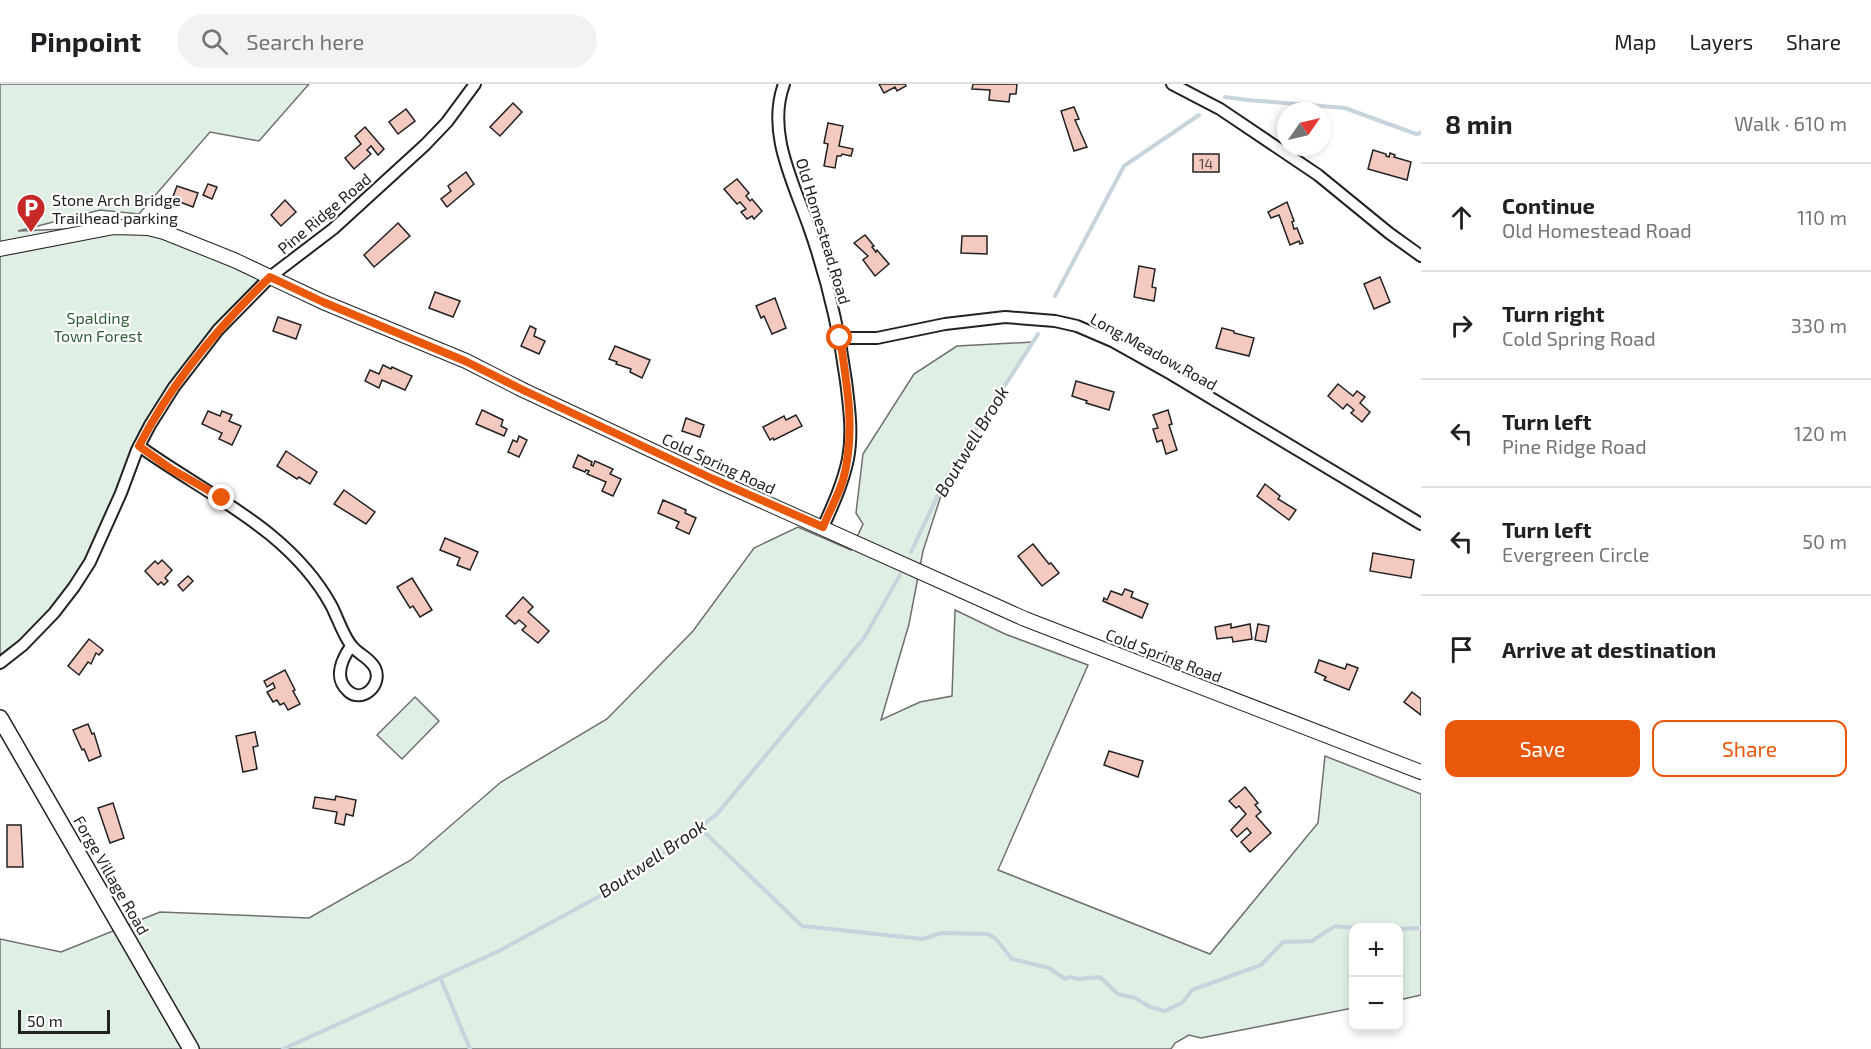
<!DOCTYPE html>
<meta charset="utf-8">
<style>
:root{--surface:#fff;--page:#f2f2f2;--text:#202124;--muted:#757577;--line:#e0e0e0;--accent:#ea580c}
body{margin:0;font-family:"Exo 2",sans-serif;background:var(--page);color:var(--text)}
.controls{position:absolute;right:18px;bottom:18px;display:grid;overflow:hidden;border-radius:12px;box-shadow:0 3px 9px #0003}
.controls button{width:54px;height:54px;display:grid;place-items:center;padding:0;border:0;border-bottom:2px solid var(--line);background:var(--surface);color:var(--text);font:30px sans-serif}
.compass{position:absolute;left:1277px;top:18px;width:54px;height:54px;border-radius:50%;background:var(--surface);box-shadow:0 3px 9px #0003;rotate:56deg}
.scale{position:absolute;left:18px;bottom:15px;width:92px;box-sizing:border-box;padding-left:6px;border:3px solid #222;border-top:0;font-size:16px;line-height:21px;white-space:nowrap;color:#222;-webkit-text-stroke:4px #fff;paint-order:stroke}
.stop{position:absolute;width:18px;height:18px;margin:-14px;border:4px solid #ea580c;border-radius:50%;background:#fff}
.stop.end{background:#ea580c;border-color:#fff;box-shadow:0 2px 6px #0008}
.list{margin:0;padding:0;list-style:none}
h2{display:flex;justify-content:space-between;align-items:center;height:78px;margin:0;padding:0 24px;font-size:26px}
h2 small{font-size:20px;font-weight:400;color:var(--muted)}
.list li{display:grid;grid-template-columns:39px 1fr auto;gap:18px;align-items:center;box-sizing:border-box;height:108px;padding:0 24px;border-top:2px solid var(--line)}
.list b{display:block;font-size:22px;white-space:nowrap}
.list p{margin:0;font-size:20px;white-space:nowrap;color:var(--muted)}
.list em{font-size:20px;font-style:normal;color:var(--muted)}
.actions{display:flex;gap:12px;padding:18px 24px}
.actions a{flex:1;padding:14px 0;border:2px solid var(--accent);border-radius:12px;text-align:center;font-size:21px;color:var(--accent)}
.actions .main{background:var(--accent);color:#fff}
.icon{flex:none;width:33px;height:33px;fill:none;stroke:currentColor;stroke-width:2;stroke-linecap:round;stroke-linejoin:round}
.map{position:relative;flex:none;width:1421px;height:965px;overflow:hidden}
header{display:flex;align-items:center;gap:36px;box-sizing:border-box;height:84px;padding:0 30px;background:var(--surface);border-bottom:2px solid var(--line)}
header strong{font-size:28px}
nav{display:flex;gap:33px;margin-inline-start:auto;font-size:21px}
.search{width:420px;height:54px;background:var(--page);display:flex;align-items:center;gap:15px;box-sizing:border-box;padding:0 21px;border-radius:33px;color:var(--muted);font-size:22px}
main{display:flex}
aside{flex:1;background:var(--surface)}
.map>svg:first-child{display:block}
.green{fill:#e0efe3;stroke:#6f6f6f;stroke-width:1.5}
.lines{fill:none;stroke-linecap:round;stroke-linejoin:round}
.stream{stroke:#c7d3dd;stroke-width:4}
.building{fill:#f3c9c0;stroke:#222;stroke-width:1.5}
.minor-casing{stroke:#222;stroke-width:14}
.tertiary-casing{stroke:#222;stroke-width:16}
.secondary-casing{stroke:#222;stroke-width:18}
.minor{stroke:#fff;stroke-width:10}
.tertiary{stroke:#fff;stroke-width:14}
.secondary{stroke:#fff;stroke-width:15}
.route{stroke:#ea580c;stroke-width:8}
.labels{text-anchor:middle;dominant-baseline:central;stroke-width:4.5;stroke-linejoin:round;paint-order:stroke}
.number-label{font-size:14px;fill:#564c4a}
.poi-label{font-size:16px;fill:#222;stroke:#fff;text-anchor:start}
.street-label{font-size:16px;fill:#222;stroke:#fff}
.park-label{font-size:16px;fill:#2f5e38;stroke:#fff}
.water-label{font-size:18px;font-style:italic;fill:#222;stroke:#fff}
</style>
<header>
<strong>Pinpoint</strong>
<div class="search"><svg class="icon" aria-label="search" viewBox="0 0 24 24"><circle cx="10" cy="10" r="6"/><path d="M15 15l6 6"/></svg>Search here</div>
<nav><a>Map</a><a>Layers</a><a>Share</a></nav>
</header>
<main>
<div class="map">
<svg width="1421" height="965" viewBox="0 0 1421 965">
<rect width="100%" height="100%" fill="#fff"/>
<g class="green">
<path d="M0,0H309L259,57L210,48L139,130L100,126L18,147L114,143L164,148L270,193L244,218L150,341L74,503L0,579Z"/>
<path d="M1033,258L948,390L923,467L909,540L881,636L920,618L952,612L955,526L1005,550L1088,581L998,786L1210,870L1318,739L1325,672L1421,710V911L1399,916L1398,844H1354L1353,924L1201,954L1189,951L1175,959L1171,965H0V855L61,868L160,828L309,834L411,776L501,698L607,635L693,547L754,464L798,443L851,466L863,440L856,429L863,370L914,290L957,262Z"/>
<path d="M415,613L439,637L402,675L377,651Z"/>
</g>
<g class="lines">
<g class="stream">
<path d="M1225,13L1248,16L1345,24L1416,50L1421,49"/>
<path d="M1055,212L1124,82L1199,31"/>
<path d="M911,468L948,390L1038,250"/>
<path d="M699,743L802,842L923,855L941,849L988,850L996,855L1012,875L1049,884L1065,895L1070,893L1078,895L1100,893L1118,910L1135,914L1150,923L1165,927L1183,918L1192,906L1261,881L1283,858L1312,857L1335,842C1348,845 1359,842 1372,844"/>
<path d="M1398,845L1421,844"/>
<path d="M440,893L470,965"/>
<path d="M283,965L499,867L620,801L716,731L864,554L900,491"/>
</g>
</g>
<g class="building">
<path d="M879,0H905L906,2L897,7L895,3L884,9Z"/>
<path d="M973,0H1017L1016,10H1010L1009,18L989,16L990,6L972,5Z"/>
<path d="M513,19L522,28L500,52L490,43Z"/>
<path d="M1074,23L1079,35L1075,36L1087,63L1074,67L1061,27Z"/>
<path d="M406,25L415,37L398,50L389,38Z"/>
<path d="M828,39L843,42L839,62L853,65L851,72L842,70L841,72H837L835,84L824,82L828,60L824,59Z"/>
<path d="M365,43L384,65L378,71L371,62L367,66L371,70L354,85L345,74L361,60L355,52Z"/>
<path d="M1373,66L1386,70V72L1389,73L1390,69L1395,71L1394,73L1411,78L1407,96L1368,85Z"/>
<rect x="1193" y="70" width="26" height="18"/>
<path d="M466,88L474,100L447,123L441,115L451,107L448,102Z"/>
<path d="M737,95L749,109L746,112L750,117L752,115L762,127L754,135L752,132L747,135L741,128L746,125L740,118L737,120L724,105Z"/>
<path d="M208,100L217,103L212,115L203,111Z"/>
<path d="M177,102L198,109L193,123L172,115Z"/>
<path d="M285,116L296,128L281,142L271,131Z"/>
<path d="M1287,118L1294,137L1292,138L1294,145L1297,144L1303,159L1300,160L1299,157L1290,161L1279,131L1271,134L1268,128Z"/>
<path d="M398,139L410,152L374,183L364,171Z"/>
<path d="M865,151L874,162L872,163L876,168L877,166L889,180L875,192L863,176L868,172L854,159Z"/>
<path d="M962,152H987V170L961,169Z"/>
<path d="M1139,182L1155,185L1152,203L1156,204L1154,217L1134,213Z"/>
<path d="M1380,193L1390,218L1374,225L1364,200Z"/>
<path d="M435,208L460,217L453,233L429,224Z"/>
<path d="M775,214L786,244L772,250L764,232L761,234L756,222Z"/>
<path d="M278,233L301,241L296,255L273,247Z"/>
<path d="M530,242L536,245L534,252L545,257L539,270L521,262Z"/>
<path d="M1222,244L1234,247V249L1254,254L1249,272L1216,264Z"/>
<path d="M615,262L650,276L642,294L630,288L631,285L616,280L617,278L609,275Z"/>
<path d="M383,281L391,285L392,283L412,292L405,306L382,296L379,304L365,297L370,286L379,290Z"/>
<path d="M1076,297L1114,308L1109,326L1086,319L1087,317L1072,312Z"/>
<path d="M1338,300L1353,312L1357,307L1365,313L1360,319L1370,328L1362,338L1351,329L1354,326L1347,320L1343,325L1328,312Z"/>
<path d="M482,326L503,336L501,342L507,345L504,352L476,340Z"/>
<path d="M1168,326L1172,340L1169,341L1177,366L1166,370L1162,356L1157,358L1153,345L1158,344L1153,331Z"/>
<path d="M208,327L220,332L222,327L232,331L229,337L241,342L232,361L219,355L222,349L202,340Z"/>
<path d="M796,331L802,342L774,356L773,354L770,356L763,343L784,332L786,336Z"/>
<path d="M686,334L704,341L700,353L682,347Z"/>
<path d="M519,352L527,356L519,373L508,368L513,356L517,358Z"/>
<path d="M286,367L317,388L310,400L299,393L297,395L277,382Z"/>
<path d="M578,371L592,378L591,381L593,382L595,377L613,385L610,390L621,395L613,412L602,407L606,398L587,390L589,387L586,386L585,388L573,383Z"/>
<path d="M1265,400L1280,412L1278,415L1296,426L1289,436L1257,412Z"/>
<path d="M344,406L375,428L366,440L334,420Z"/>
<path d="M663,416L686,426L685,429L696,434L689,450L676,444L679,438L658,429Z"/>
<path d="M445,454L478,468L470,486L457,481L460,474L440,466Z"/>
<path d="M1033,460L1049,480L1051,479L1059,489L1042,502L1018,472Z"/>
<path d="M1373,469L1414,476L1411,494L1370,487Z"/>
<path d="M162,476L172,486L165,494L168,497L164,501L161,498L158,501L145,487L155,477L158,480Z"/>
<path d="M188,492L193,497L183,507L178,501Z"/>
<path d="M412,494L432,526L420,533L413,522L410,524L397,503Z"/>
<path d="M1125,505L1133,508L1131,513L1148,520L1142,534L1103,517L1104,514L1107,516L1111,507L1122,511Z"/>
<path d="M523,513L533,523L528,528L549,547L538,559L522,546L526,542L519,536L515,540L506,532Z"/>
<path d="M1231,540V544L1250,540L1252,555L1233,558L1232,553L1217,555L1215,543Z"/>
<path d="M1258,540L1269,542L1266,558L1255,556Z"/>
<path d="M89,555L103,566L99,571L96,569L91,580L88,578L79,591L68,582Z"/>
<path d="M1319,576L1345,585L1347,580L1358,584L1349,606L1324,596L1326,593L1315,588Z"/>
<path d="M285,586L295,606L293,607L300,620L288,626L284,619L280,621L277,616L273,618L267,608L275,604L273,599L267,603L264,597Z"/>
<path d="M1412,608L1421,615V631L1404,618Z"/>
<path d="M88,640L92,650L94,649L101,672L89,677L84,665L82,666L73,646Z"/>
<path d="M255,648L258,662L253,663L257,685L243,688L236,652Z"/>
<path d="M1109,667L1143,677L1138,693L1104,681Z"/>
<path d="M1245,703L1258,719L1255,721L1261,728L1256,732L1271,749L1250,768L1241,758L1251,749L1247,744L1237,753L1231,746L1246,730L1239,722L1236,724L1229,717Z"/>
<path d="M336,712L356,716L353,732L346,730L344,741L335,739L337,728L313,724L315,713L335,716Z"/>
<path d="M113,719L124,754L110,759L98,724Z"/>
<path d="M7,741H21L23,783H7Z"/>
</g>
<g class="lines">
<g class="minor-casing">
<g id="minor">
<path d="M784,0C766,49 794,99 810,146C827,195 839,245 846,297C849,322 853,349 848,375C843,399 833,421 823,443"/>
<path d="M1172,0L1220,25L1318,91L1389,149L1421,172"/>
<path d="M840,254H877L945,240L1005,233L1055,237L1077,242L1112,257L1171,290L1421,440"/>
<path d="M139,362C207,411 289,445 331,521C337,532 344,554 352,562C359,571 369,573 375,584C383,601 362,620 348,607C333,594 342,575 351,562"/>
<path d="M0,579L23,561L54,529L74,503L90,478L121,409L137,366L150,341L174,303L218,246L270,193L333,145L425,61L447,38L475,0"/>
</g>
</g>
<g class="tertiary-casing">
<path id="tertiary" d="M0,165L114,143L148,144L164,148L234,176L323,218L466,277L523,306L713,395L1025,535L1421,688"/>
</g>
<g class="secondary-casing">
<path id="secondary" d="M0,634L191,965"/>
</g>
<use href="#minor" class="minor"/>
<use href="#tertiary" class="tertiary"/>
<use href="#secondary" class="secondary"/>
</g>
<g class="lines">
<path class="route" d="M222,414L171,385L139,362C172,298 218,243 270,193L323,218L465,277L523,306L713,395L823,443C829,428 838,412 843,396C856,349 847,301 840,254"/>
</g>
<defs>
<g id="parking-pin" transform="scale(1.5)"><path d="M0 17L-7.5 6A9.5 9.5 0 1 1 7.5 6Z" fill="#c62828" stroke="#fff"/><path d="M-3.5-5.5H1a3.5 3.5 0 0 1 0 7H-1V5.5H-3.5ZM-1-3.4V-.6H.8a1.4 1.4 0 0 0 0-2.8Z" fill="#fff"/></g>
</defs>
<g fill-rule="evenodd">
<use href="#parking-pin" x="31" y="124"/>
</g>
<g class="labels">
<g class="number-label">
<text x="1206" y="79">14</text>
</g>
<g class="poi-label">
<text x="52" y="115">Stone Arch Bridge<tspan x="52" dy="18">Trailhead parking</tspan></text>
</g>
<g class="street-label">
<text transform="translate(324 129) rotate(-40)">Pine Ridge Road</text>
<text transform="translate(824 147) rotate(73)">Old Homestead Road</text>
<text transform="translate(1154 267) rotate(29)">Long Meadow Road</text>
<text transform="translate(719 379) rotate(25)">Cold Spring Road</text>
<text transform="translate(1164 571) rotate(21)">Cold Spring Road</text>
<text transform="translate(112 791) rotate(60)">Forge Village Road</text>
</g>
<g class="park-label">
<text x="98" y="233">Spalding<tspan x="98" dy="18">Town Forest</tspan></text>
</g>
<g class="water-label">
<text transform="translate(971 357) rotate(-59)">Boutwell Brook</text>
<text transform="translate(652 774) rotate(-34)">Boutwell Brook</text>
</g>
</g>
</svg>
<div class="controls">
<button>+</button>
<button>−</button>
</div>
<svg class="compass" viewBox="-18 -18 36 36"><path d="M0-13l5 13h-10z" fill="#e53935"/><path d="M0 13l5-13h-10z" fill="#757577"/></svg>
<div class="scale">50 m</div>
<div class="stop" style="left:840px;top:254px"></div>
<div class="stop end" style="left:222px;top:414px"></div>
</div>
<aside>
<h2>8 min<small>Walk · 610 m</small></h2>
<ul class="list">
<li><svg class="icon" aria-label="ahead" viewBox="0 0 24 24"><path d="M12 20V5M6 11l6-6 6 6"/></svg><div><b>Continue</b><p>Old Homestead Road</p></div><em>110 m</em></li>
<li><svg class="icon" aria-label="right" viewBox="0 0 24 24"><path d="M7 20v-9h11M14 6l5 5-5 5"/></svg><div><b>Turn right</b><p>Cold Spring Road</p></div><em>330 m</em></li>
<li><svg class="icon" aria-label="left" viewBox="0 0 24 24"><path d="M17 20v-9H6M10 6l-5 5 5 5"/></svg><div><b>Turn left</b><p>Pine Ridge Road</p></div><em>120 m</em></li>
<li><svg class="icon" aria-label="left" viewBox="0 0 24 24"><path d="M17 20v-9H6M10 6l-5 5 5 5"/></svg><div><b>Turn left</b><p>Evergreen Circle</p></div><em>50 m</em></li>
<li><svg class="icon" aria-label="arrive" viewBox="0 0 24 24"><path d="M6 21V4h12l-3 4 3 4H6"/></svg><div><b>Arrive at destination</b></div></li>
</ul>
<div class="actions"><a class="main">Save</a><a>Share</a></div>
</aside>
</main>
